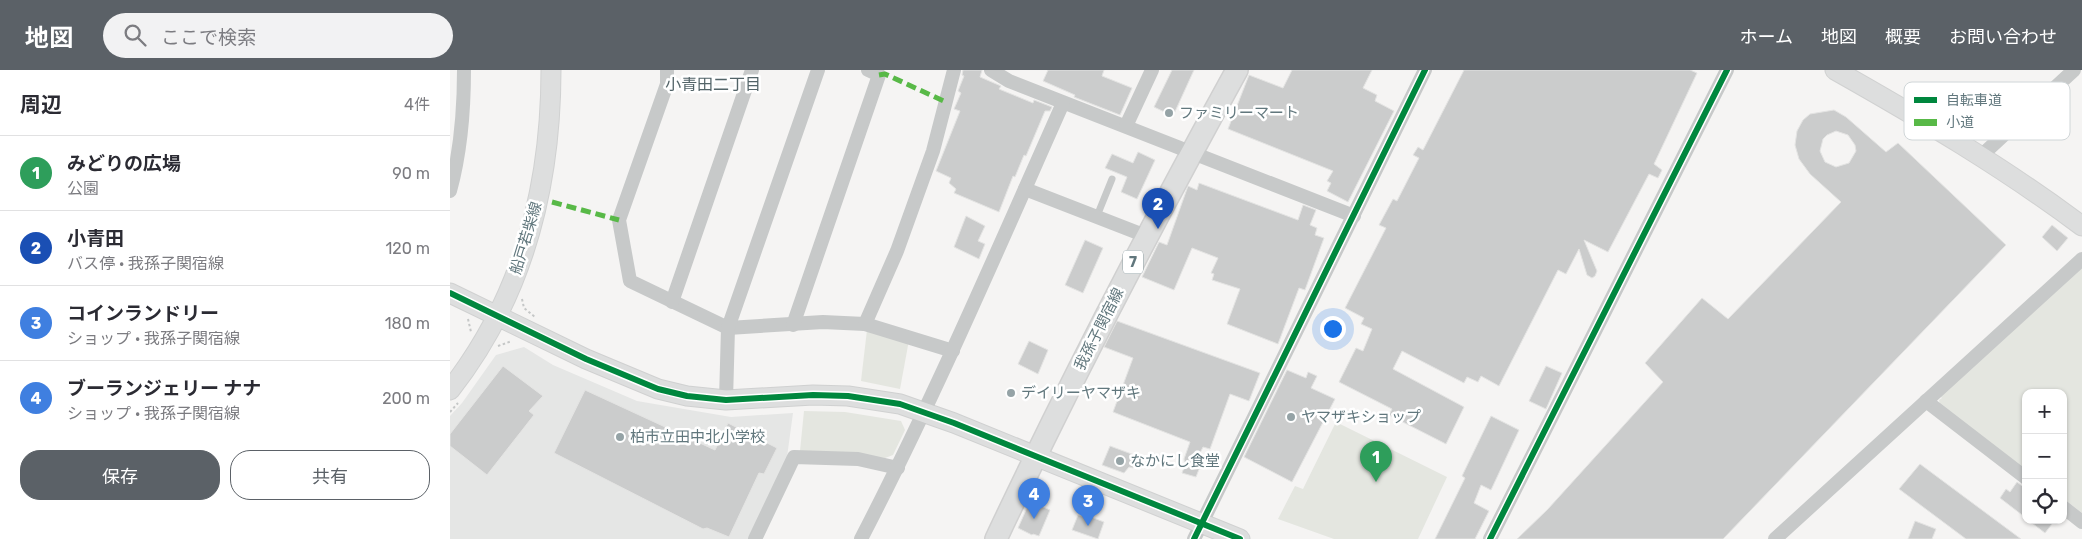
<!DOCTYPE html>
<html lang="ja">
<meta charset="utf-8">
<style>
:root{--surface:#fff;--page:#f2f2f3;--text:#2b2b33;--muted:#7c7c81;--line:#e1e1e2;--accent:#5b6167}
body{margin:0;font-family:Rubik,"Noto Sans JP",sans-serif;background:var(--page);color:var(--text)}
.controls{position:absolute;right:15px;bottom:15px;display:grid;overflow:hidden;border-radius:10px;box-shadow:0 1px 4px #0004}
.controls button{width:45px;height:45px;display:grid;place-items:center;padding:0;border:0;border-bottom:1px solid var(--line);background:var(--surface);color:var(--text);font:25px sans-serif}
.you{position:absolute;left:882px;top:258px;width:18px;height:18px;margin:-12px;border:4px solid #fff;border-radius:50%;background:#1a73e8;box-shadow:0 0 0 8px #1a73e833}
.badge{display:grid;place-items:center;width:32px;height:32px;border-radius:50%;background:var(--accent);color:#fff;font-size:16px;font-weight:700}
.pin{position:absolute;translate:-50% -41px;filter:drop-shadow(0 1px 2px #0008)}
.pin::after{content:'';position:absolute;top:26px;width:18px;height:15px;background:inherit;clip-path:polygon(0 0,100% 0,50% 100%)}
.list{margin:0;padding:0;list-style:none}
h2{display:flex;justify-content:space-between;align-items:center;height:65px;margin:0;padding:0 20px;font-size:21px}
h2 small{font-size:16px;font-weight:400;color:var(--muted)}
.list li{display:grid;grid-template-columns:32px 1fr auto;gap:15px;align-items:center;box-sizing:border-box;height:75px;padding:0 20px;border-top:1px solid var(--line)}
.list b{display:block;font-size:19px;white-space:nowrap}
.list p{margin:0;font-size:16px;white-space:nowrap;color:var(--muted)}
.list em{font-size:16px;font-style:normal;color:var(--muted)}
.actions{display:flex;gap:10px;padding:15px 20px}
.actions a{flex:1;padding:11px 0;border:1px solid var(--accent);border-radius:20px;text-align:center;font-size:18px;color:var(--accent)}
.actions .main{background:var(--accent);color:#fff}
.icon{flex:none;width:28px;height:28px;fill:none;stroke:currentColor;stroke-width:2;stroke-linecap:round;stroke-linejoin:round}
.map{position:relative;flex:none;width:1632px;height:469px;overflow:hidden}
header{display:flex;align-items:center;gap:30px;box-sizing:border-box;height:70px;padding:0 25px;background:var(--accent);color:#fff}
header strong{font-size:24px}
nav{display:flex;gap:28px;margin-inline-start:auto;font-size:18px}
.search{width:350px;height:45px;background:var(--page);display:flex;align-items:center;gap:12px;box-sizing:border-box;padding:0 18px;border-radius:28px;color:var(--muted);font-size:19px}
main{display:flex}
aside{flex:1;background:var(--surface)}
.map>svg:first-child{display:block}
.built{fill:#e5e6e5}
.green{fill:#e4e6e0}
.building{fill:#cbcccc;stroke:#e4e4e3;fill-rule:evenodd}
.lines{fill:none;stroke-linecap:round;stroke-linejoin:round}
.secondary-casing{stroke:#d0d1d1;stroke-width:21}
.primary-casing{stroke:#d0d0d0;stroke-width:24}
.path{stroke:#c5c7c7;stroke-width:2;stroke-dasharray:2.5 2.5;stroke-linecap:butt}
.lane{stroke:#c7c9c9;stroke-width:7}
.street{stroke:#c7c9c9;stroke-width:14}
.secondary{stroke:#dddede;stroke-width:19}
.primary{stroke:#dddede;stroke-width:21}
.quiet{stroke:#58b947;stroke-width:5;stroke-dasharray:10 5;stroke-linecap:butt}
.cycleway-casing{stroke:#fff;stroke-width:9}
.cycleway{stroke:#00873e;stroke-width:6}
.poi-dot{fill:#95a3a6;stroke:#fff;stroke-width:2}
.labels{text-anchor:middle;dominant-baseline:central;stroke-width:5;stroke-linejoin:round;paint-order:stroke}
.shield{fill:#fff;stroke:#90a0a4;stroke-width:1}
.shield-label{font-size:14px;font-weight:bold;fill:#61777d}
.poi-label{font-size:15px;fill:#61777d;stroke:#fff;text-anchor:start}
.street-label{font-size:15px;fill:#61777d;stroke:#fff}
.neighbourhood-label{font-size:16px;fill:#536468;stroke:#fff}
.key{fill:#fff;stroke:#d0d6d8;stroke-width:1}
.key-label{font-size:14px;fill:#61777d}
</style>
<header>
<strong>地図</strong>
<div class="search"><svg class="icon" aria-label="search" viewBox="0 0 24 24"><circle cx="10" cy="10" r="6"/><path d="M15 15l6 6"/></svg>ここで検索</div>
<nav><a>ホーム</a><a>地図</a><a>概要</a><a>お問い合わせ</a></nav>
</header>
<main>
<aside>
<h2>周辺<small>4件</small></h2>
<ul class="list">
<li><span class="badge" style="background:#2e9e5b">1</span><div><b>みどりの広場</b><p>公園</p></div><em>90 m</em></li>
<li><span class="badge" style="background:#1a4fb4">2</span><div><b>小青田</b><p>バス停 · 我孫子関宿線</p></div><em>120 m</em></li>
<li><span class="badge" style="background:#3f7fe0">3</span><div><b>コインランドリー</b><p>ショップ · 我孫子関宿線</p></div><em>180 m</em></li>
<li><span class="badge" style="background:#3f7fe0">4</span><div><b>ブーランジェリー ナナ</b><p>ショップ · 我孫子関宿線</p></div><em>200 m</em></li>
</ul>
<div class="actions"><a class="main">保存</a><a>共有</a></div>
</aside>
<div class="map">
<svg width="1632" height="469" viewBox="0 0 1632 469">
<rect width="100%" height="100%" fill="#f5f4f3"/>
<path class="built" d="M74,277L103,295L187,331L281,347L343,343L337,387L299,469H0V346L12,333L46,285Z"/>
<g class="green">
<path d="M1632,197V443L1613,428V323H1576V400L1490,335L1489,330L1492,328L1489,325Z"/>
<path d="M417,260L459,270L450,319L411,311Z"/>
<path d="M354,341L395,342L451,351L455,360L443,385L435,388L350,381Z"/>
<path d="M886,352L997,407L968,469H884L828,449L845,416L853,419Z"/>
</g>
<g class="building">
<path d="M513,0H532L530,7L551,16L549,19L583,33L584,30L602,37L600,41H595L576,86L574,85L565,107L563,106L549,142L504,123L506,119L499,113L501,108L486,101L510,41L504,39L511,23L508,21L514,6L512,5Z"/>
<path d="M598,0H654L652,6L682,18L670,45L624,27L625,25L593,11Z"/>
<path d="M722,0H744L723,46L704,37Z"/>
<path d="M842,0H922L913,18L927,25L925,31L944,41L898,132L877,121L881,113L877,111L883,101L778,59L799,5L833,18Z"/>
<path d="M1014,0H1240L1247,3L1204,94L1212,100L1208,108L1199,104L1158,182L1134,170L1147,201L1145,206L1142,208L1137,205L1129,179L1116,204L1108,200L1049,316L1031,306L1028,312L1017,307L1014,313L952,281L943,299L1014,337L996,374L939,345L942,339L889,312L906,278L913,281L922,259L911,254L914,248L895,238L936,158L929,155L943,129L947,131L969,88L963,85L968,77L973,80Z"/>
<path d="M1384,40L1396,47L1436,82L1448,73L1556,175L1273,469H1067L1098,439L1213,312L1195,293L1252,228L1278,249L1391,132L1360,104L1349,89L1345,75L1347,61L1353,50L1360,44ZM1386,61L1398,65L1405,75L1406,81L1399,93L1386,97L1375,92L1370,81L1373,69L1377,65Z"/>
<path d="M688,82L705,90L687,129L671,122L677,107L655,98L662,84L683,93Z"/>
<path d="M749,113L848,150L853,135L866,140L860,155L867,158L865,165L874,168L855,220L849,218L828,274L777,254L790,219L762,210L764,204L761,203L768,188L742,178L724,220L692,207L709,172L717,175L738,116L747,120Z"/>
<path d="M516,146L535,156L528,171L535,174L529,189L504,177Z"/>
<path d="M1602,155L1618,168L1607,181L1592,167Z"/>
<path d="M635,170L653,178L633,223L615,215Z"/>
<path d="M667,251L810,303L799,331L780,324L760,379L753,377L746,391L751,394L746,407L732,403L735,395L734,389L740,372L663,342L683,288L654,277Z"/>
<path d="M579,271L598,280L588,304L568,294Z"/>
<path d="M53,296L93,326L79,341L84,345L37,405L0,376V364Z"/>
<path d="M1096,296L1112,303L1096,339L1079,331Z"/>
<path d="M837,300L856,308L858,302L867,306L861,318L885,329L842,412L794,387Z"/>
<path d="M135,320L265,380L278,353L327,378L314,404L309,403L279,467L257,458L253,459L104,383Z"/>
<path d="M1041,346L1069,360L1041,420L1031,415L1024,433L1039,441L1025,469H985L1015,408L1012,406Z"/>
<path d="M660,376L687,386L683,398L679,397L674,403L652,395Z"/>
<path d="M1470,394L1571,469H1516L1449,419Z"/>
<path d="M1567,412L1576,419V448L1550,428L1556,419L1560,422Z"/>
<path d="M580,431L600,440L589,466L583,464L582,465L568,458Z"/>
<path d="M633,444L654,452L648,469L622,460L628,445L632,446Z"/>
<path d="M1578,450H1605L1595,463Z"/>
<path d="M1465,451L1486,459L1482,469H1458Z"/>
</g>
<g class="lines">
<g class="secondary-casing">
<g id="secondary">
<path d="M1385,0C1470,48 1553,97 1632,156"/>
<path d="M0,223L136,289L208,319L237,326L276,330L363,325L398,326L450,334L504,353L790,469"/>
<path d="M0,320C73,227 101,116 101,0"/>
</g>
</g>
<g class="primary-casing">
<path id="primary" d="M546,469C621,310 702,154 787,0"/>
</g>
<g class="path">
<path d="M72,229L74,238L85,247"/>
<path d="M18,249L21,262"/>
<path d="M48,276L62,271"/>
<path d="M0,342L8,333"/>
</g>
<path class="lane" d="M647,146L662,109"/>
<g class="street">
<path d="M217,0V14L169,150L180,211L278,258L373,252L415,254L503,281"/>
<path d="M541,0L559,11L904,146"/>
<path d="M676,56L702,0"/>
<path d="M1531,86L1624,0"/>
<path d="M575,119L696,166"/>
<path d="M0,121C11,81 14,41 14,0"/>
<path d="M222,232L302,0"/>
<path d="M415,254L447,181L483,81L504,0"/>
<path d="M343,255L429,5L418,0"/>
<path d="M276,330L278,258L368,0"/>
<path d="M1476,331L1576,408"/>
<path d="M1613,437L1632,452"/>
<path d="M305,469L344,387L408,389L448,398"/>
<path d="M411,469C485,326 548,179 613,33"/>
<path d="M744,469L975,0"/>
<path d="M1040,469L1277,0"/>
<path d="M1325,469L1632,189"/>
</g>
<use href="#secondary" class="secondary"/>
<use href="#primary" class="primary"/>
<g class="quiet">
<path d="M429,5L435,4L496,32"/>
<path d="M102,132L169,150"/>
</g>
<g class="cycleway-casing">
<g id="cycleway">
<path d="M0,223L136,289L208,319L237,326L276,330L363,325L398,326L450,334L504,353L790,469"/>
<path d="M744,469L975,0"/>
<path d="M1040,469L1277,0"/>
</g>
</g>
<use href="#cycleway" class="cycleway"/>
</g>
<g class="poi-dot">
<circle cx="719" cy="43" r="5"/>
<circle cx="561" cy="323" r="5"/>
<circle cx="841" cy="347" r="5"/>
<circle cx="170" cy="367" r="5"/>
<circle cx="670" cy="391" r="5"/>
</g>
<g class="labels">
<rect class="shield" x="673" y="180.5" width="20" height="23" rx="4"/>
<g class="shield-label">
<text x="683" y="192">7</text>
</g>
<g class="poi-label">
<text x="729" y="43">ファミリーマート</text>
<text x="571" y="323">デイリーヤマザキ</text>
<text x="851" y="347">ヤマザキショップ</text>
<text x="180" y="367">柏市立田中北小学校</text>
<text x="680" y="391">なかにし食堂</text>
</g>
<g class="street-label">
<text transform="translate(76 168) rotate(-73)">船戸若柴線</text>
<text transform="translate(649 259) rotate(-63)">我孫子関宿線</text>
</g>
<g class="neighbourhood-label">
<text x="263" y="14">小青田二丁目</text>
</g>
</g>
<rect x="1454" y="12" width="166" height="58" rx="8" class="key"/>
<rect x="1464" y="27" width="23" height="6" fill="#00873e"/>
<rect x="1464" y="49" width="23" height="7" fill="#58b947"/>
<g class="key-label">
<text x="1496" y="35">自転車道</text>
<text x="1496" y="57">小道</text>
</g>
</svg>
<div class="controls">
<button>+</button>
<button>−</button>
<button><svg class="icon" aria-label="locate" viewBox="0 0 24 24"><circle cx="12" cy="12" r="6"/><path d="M12 2v4M12 18v4M2 12h4M18 12h4"/></svg></button>
</div>
<div class="you"></div>
<div class="pin badge" style="left:926px;top:412px;background:#2e9e5b">1</div>
<div class="pin badge" style="left:708px;top:159px;background:#1a4fb4">2</div>
<div class="pin badge" style="left:638px;top:456px;background:#3f7fe0">3</div>
<div class="pin badge" style="left:584px;top:449px;background:#3f7fe0">4</div>
</div>
</main>
